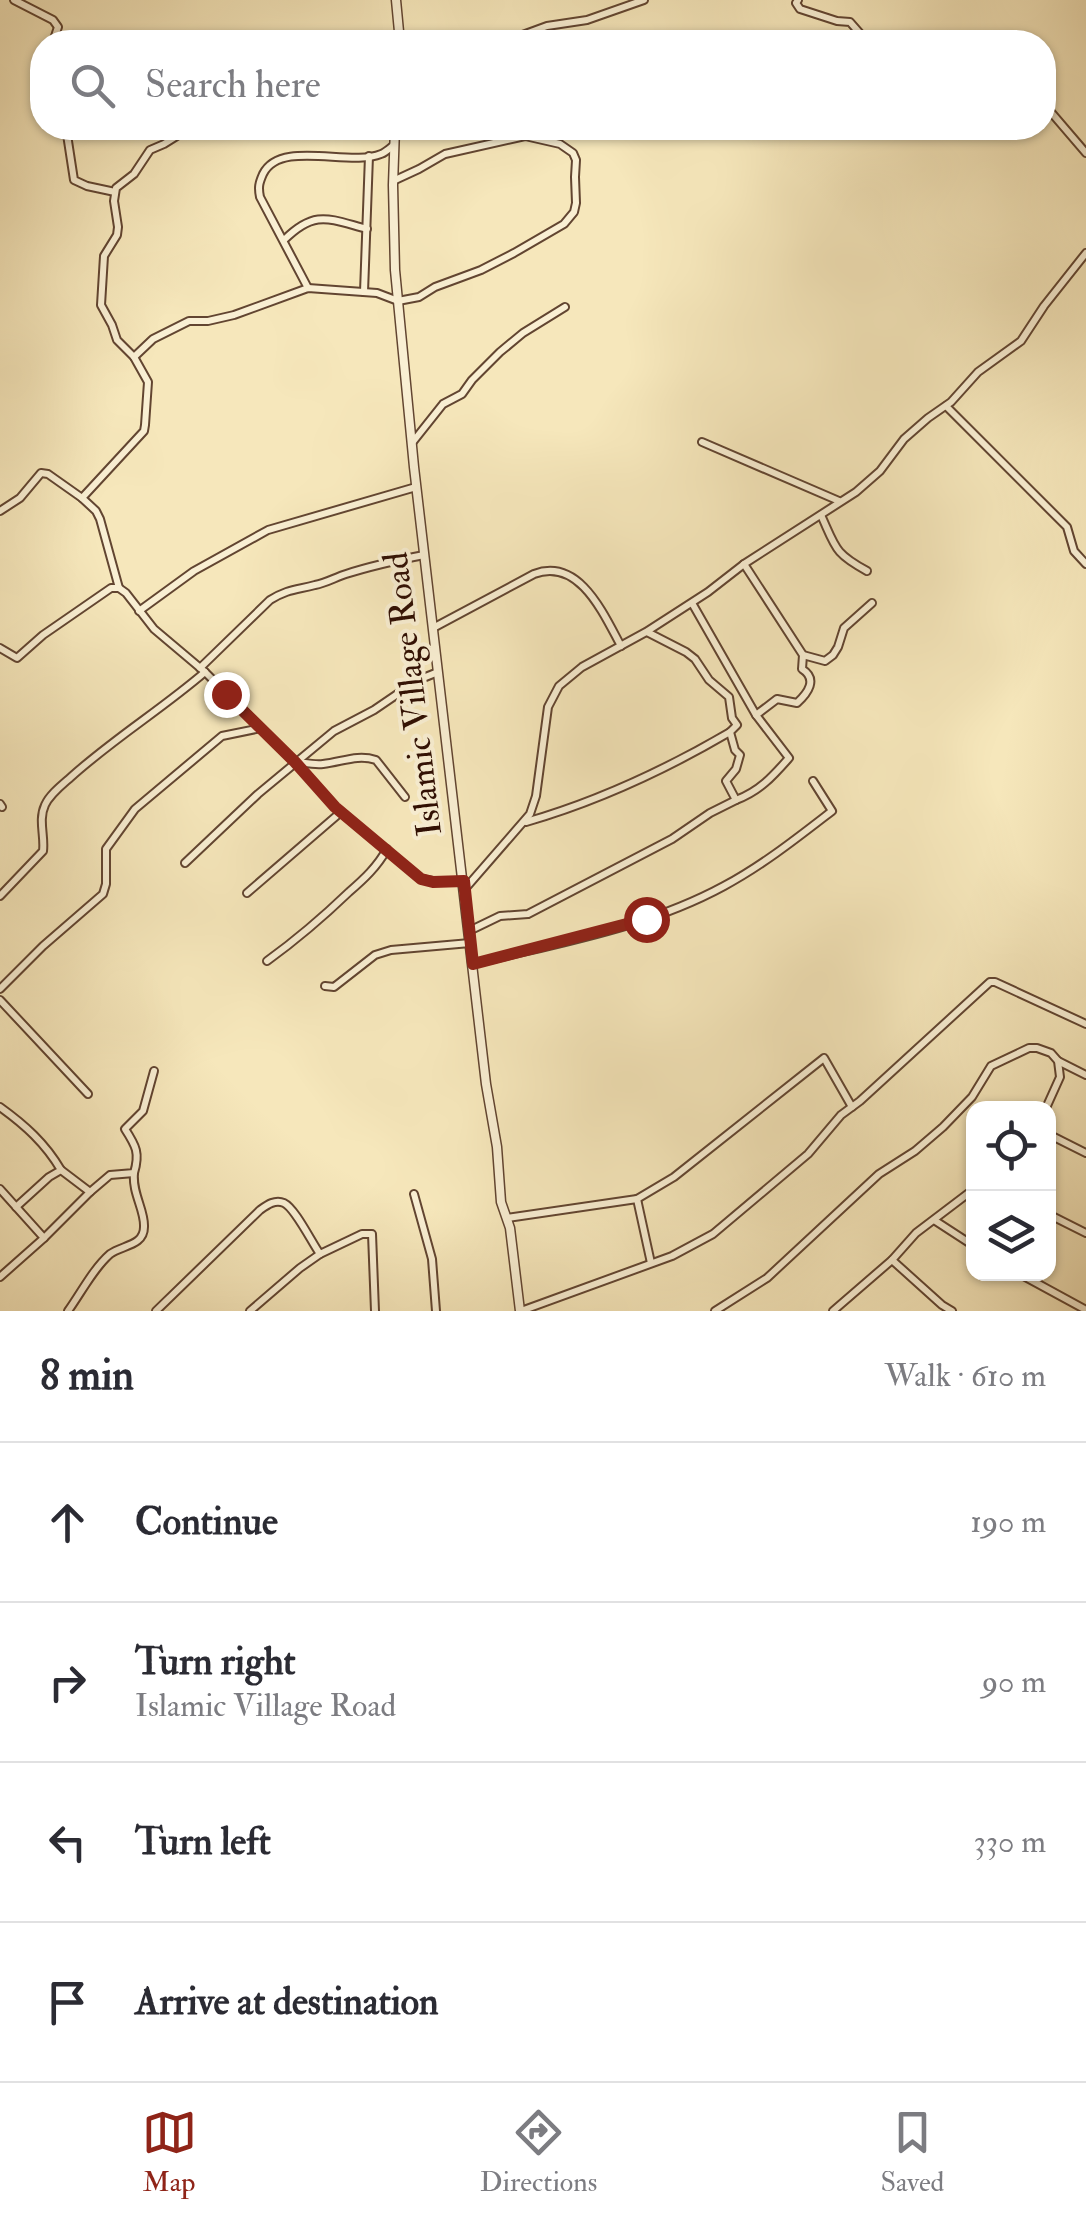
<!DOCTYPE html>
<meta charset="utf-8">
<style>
:root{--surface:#fff;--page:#f7f7f7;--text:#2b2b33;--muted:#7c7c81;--line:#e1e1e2;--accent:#8f2418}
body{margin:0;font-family:"IM FELL Double Pica",serif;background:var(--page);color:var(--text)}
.controls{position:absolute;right:30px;bottom:30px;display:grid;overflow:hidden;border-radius:20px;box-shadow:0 2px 8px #0004}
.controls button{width:90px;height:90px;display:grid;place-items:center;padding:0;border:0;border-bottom:2px solid var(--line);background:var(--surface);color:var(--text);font:50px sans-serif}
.stop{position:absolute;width:30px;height:30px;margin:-22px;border:8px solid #8f2418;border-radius:50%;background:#fff}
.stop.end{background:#8f2418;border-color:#fff;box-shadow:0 2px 10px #0008}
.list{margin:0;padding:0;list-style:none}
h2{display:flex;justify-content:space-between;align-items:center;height:130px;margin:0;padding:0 40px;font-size:42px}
h2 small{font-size:32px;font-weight:400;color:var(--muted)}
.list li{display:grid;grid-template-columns:65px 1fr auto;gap:30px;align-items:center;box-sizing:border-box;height:160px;padding:0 40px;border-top:2px solid var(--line)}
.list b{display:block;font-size:38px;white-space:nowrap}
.list p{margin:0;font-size:32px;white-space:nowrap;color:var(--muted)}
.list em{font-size:32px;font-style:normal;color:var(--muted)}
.icon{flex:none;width:55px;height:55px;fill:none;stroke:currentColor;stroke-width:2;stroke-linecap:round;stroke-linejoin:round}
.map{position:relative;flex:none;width:1086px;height:1311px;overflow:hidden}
.search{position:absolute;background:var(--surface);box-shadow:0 2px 8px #0004;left:30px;right:30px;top:30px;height:110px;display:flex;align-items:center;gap:25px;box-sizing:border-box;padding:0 35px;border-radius:40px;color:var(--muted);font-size:38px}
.sheet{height:770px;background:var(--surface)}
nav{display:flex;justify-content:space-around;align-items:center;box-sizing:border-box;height:140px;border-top:2px solid var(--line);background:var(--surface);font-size:28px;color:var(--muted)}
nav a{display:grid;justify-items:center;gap:5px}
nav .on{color:var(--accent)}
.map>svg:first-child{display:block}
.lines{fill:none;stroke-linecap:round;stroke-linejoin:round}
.minor-casing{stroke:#624531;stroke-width:10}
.tertiary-casing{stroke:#624531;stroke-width:11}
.minor{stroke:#f9efd3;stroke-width:6}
.tertiary{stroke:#f9efd3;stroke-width:8}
.route{stroke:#8f2418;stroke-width:12}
.labels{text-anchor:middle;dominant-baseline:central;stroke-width:8;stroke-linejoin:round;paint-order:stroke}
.street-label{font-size:35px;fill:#300f03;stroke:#f9efd3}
</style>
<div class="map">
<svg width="1086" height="1311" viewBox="0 0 1086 1311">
<rect width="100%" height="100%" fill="#f6e7bb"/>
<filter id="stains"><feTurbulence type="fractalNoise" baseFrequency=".002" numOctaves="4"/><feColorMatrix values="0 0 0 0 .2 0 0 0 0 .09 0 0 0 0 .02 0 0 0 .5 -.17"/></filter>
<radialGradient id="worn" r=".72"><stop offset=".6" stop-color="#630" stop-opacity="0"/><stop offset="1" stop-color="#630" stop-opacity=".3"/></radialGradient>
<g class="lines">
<g class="minor-casing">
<g id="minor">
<path d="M14,0L53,20L58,27L53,42"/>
<path d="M798,0L796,3L800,9L837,21L850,22L864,38L879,42"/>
<path d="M352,42H378L400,36L436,38L445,42"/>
<path d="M477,42L517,37L547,26L587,20L644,0"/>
<path d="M1044,107L1050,111L1086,153"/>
<path d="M66,128L74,180L87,186L115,192"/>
<path d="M284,240C315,209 329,219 367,229"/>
<path d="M308,288L260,197C258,187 259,183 263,174C280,139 350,167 381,154C386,152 390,148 394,145"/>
<path d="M364,292L369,156"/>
<path d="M134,357L153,339L189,321H208L234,315L308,288L377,293L398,301L419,297L435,287L481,270L514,253L564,224L574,212L576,203L575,177L576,160L573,153L560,144L525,136L445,154L419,169L393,181"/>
<path d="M946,406L1067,527L1074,551L1086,564"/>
<path d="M702,442L839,501"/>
<path d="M412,443L443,404L462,394L472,380L500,352L523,333L565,307"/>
<path d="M0,511L20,498L41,473L48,474L82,498"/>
<path d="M821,515C836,548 834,553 867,571"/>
<path d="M119,588L100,519L96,511L82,498L144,431L145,425L148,382L134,357L117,340L112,325L101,305L104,256L117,235L118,227L114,201L116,188L134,174L150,150L164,144L180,134L184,128"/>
<path d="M692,603L756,715L777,699L797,703C808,693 818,679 802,669L803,655L744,564"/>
<path d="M139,611L194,571L268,530L416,487"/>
<path d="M433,628L534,574C579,557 603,613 621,646"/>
<path d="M0,648L17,658L43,635L111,588H119L126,593L154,629L205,672L295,762L335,807L421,879L433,881H462"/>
<path d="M803,655L825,661L833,655L838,647L844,628L872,603"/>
<path d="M200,668L270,600C288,589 296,590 315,585C326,583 336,577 346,574C371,566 398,560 424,555"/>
<path d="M296,762C305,763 315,765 323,764C342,762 357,754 376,760L405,797"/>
<path d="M736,800C760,791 773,776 789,758L756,715"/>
<path d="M0,804L2,807"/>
<path d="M526,822C599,801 665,770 730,732"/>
<path d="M185,863L258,794L334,731L374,710L418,680L438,672"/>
<path d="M464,890L530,814L536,796L548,707L559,686L582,667L646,632L708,592L744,564L856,492L880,471L904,439L928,418L951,402L978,372L1021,341L1044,306L1086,253"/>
<path d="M247,893L341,812"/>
<path d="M0,896L43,851C45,836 38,820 45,805C50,794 62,785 71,777C113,739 162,709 205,672"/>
<path d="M469,931L500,916L528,914L672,839L710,813L736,800L726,781L736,769L740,755L735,750L730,732L737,725L732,718L729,697L709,680L695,659L686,652L647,632"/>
<path d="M267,961C296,940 323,917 349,892C364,879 377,867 387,849"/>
<path d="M473,964C557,943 647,928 724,886C763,865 797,838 832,811L813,781"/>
<path d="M325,986L334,987L375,955L391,950L470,943"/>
<path d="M0,989L43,946L103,894L106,884V849L135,809L222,736L261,728"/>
<path d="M0,1000L88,1094"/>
<path d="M1058,1061L1086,1075"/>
<path d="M0,1107C25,1125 45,1143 61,1170L49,1177L16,1207"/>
<path d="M1048,1134L1086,1153"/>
<path d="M61,1170L90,1192L110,1175L134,1173C140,1153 136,1146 125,1129L143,1111L154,1071"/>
<path d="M0,1189L44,1238L0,1277"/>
<path d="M414,1194L432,1259L436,1311"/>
<path d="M637,1199L651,1263"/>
<path d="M1048,1214L1086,1233"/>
<path d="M507,1218L637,1199L674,1177L824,1058L852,1107"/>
<path d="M934,1220L974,1246"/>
<path d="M44,1238L90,1192"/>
<path d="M892,1260L942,1305L952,1311"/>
<path d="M1020,1274L1086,1310"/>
<path d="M68,1311C81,1293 93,1269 110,1254C122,1245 144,1246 144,1227C145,1210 132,1194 134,1173"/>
<path d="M156,1311L260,1210C267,1205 275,1199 284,1203C295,1208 312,1243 320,1254L362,1234H372L375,1311"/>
<path d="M250,1311L300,1268L320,1254"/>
<path d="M521,1311L672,1256L713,1234L808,1154L841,1115L860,1101L990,982H995L1086,1024"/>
<path d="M715,1311L767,1278L879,1174L915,1151L943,1127L972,1097L991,1066L1029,1048H1037L1051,1053L1058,1061L1060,1077L1046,1108"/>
<path d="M833,1311L892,1260L916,1233L974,1189"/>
</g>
</g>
<g class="tertiary-casing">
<g id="tertiary">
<path d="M396,0L400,42"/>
<path d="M395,128L393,185L395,270L414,467L486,1084L497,1147L501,1202L510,1228L520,1311"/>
</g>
</g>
<use href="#minor" class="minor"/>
<use href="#tertiary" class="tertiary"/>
</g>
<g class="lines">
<path class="route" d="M226,694L295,762L335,807L421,879L433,882L464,881L473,964L646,919"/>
</g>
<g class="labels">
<g class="street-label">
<text transform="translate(413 694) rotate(-97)">Islamic Village Road</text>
</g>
</g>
<rect width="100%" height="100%" filter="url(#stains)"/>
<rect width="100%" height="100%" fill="url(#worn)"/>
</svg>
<div class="controls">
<button><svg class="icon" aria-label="locate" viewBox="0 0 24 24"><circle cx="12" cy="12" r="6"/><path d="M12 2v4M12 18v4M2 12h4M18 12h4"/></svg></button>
<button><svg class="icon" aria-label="layers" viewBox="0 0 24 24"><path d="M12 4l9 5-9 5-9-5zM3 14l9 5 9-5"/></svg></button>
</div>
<div class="stop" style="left:646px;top:919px"></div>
<div class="stop end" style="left:226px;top:694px"></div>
<div class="search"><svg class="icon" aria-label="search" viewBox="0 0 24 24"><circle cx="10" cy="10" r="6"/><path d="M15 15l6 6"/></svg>Search here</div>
</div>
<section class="sheet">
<h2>8 min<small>Walk · 610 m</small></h2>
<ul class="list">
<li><svg class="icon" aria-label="ahead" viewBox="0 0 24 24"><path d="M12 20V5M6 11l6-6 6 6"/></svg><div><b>Continue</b></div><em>190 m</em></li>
<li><svg class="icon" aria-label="right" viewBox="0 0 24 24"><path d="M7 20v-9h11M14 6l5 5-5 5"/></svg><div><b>Turn right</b><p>Islamic Village Road</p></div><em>90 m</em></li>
<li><svg class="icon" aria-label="left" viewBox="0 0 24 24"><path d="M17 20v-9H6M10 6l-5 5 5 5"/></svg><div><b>Turn left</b></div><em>330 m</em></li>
<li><svg class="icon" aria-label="arrive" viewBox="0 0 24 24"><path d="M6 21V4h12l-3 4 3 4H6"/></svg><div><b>Arrive at destination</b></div></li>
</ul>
</section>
<nav>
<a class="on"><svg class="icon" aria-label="map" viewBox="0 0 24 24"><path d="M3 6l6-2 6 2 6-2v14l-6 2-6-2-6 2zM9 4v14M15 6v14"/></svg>Map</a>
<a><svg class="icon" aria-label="directions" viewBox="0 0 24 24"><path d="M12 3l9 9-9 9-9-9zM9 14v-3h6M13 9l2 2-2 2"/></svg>Directions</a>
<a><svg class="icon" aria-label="saved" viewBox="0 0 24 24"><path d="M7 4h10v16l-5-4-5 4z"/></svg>Saved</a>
</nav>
